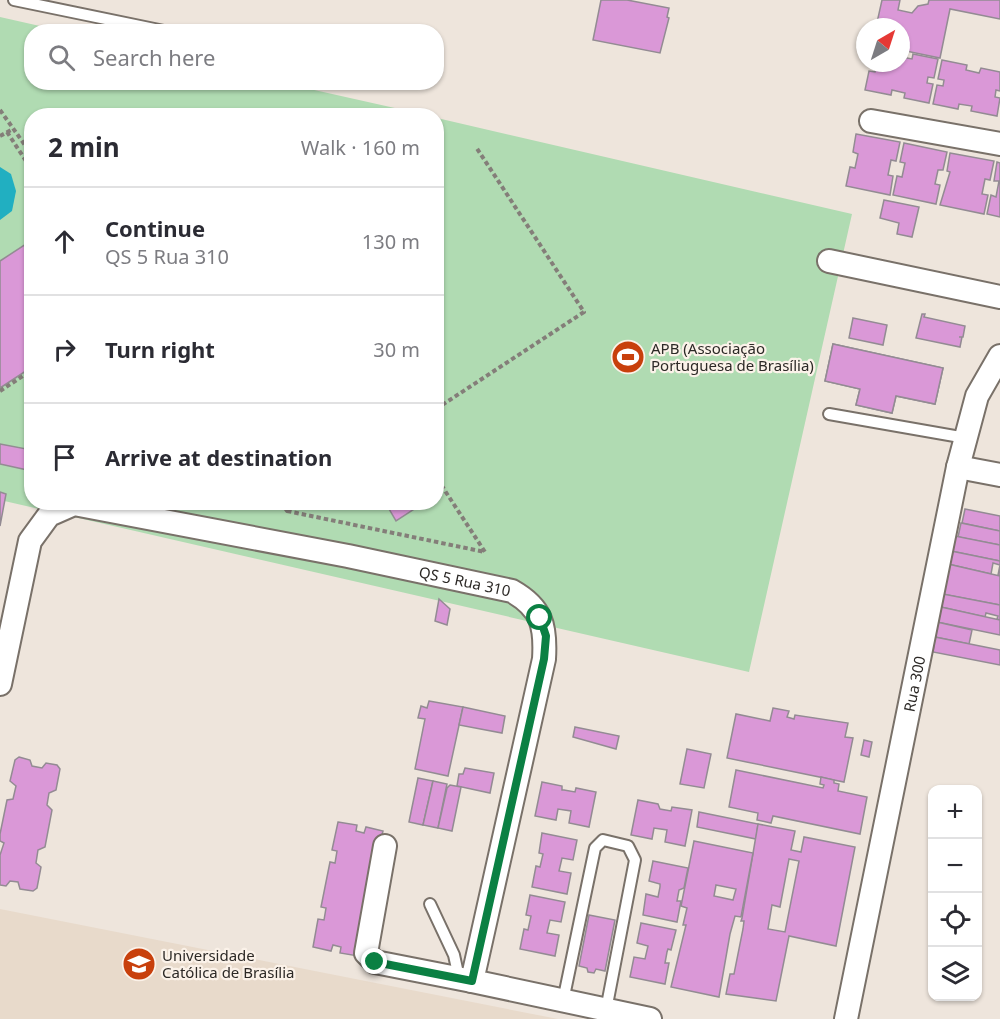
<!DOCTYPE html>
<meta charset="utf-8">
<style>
:root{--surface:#fff;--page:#f2f2f3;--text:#2b2b33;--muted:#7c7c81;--line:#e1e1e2}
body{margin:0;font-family:"Noto Sans",sans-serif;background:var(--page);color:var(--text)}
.controls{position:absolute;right:18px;bottom:18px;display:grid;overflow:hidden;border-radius:12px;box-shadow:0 2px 4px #0004}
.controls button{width:54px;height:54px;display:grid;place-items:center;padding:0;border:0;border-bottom:2px solid var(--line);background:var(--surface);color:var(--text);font:30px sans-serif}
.compass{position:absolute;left:856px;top:18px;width:54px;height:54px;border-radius:50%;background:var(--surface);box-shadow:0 2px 4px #0004;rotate:39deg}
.stop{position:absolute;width:18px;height:18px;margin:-14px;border:4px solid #0b8043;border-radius:50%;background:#fff}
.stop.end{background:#0b8043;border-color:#fff;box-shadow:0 2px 6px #0008}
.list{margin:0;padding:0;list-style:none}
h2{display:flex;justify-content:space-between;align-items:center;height:78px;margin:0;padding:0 24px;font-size:26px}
h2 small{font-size:20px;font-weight:400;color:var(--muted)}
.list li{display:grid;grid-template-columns:39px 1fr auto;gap:18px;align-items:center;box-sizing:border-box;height:108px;padding:0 24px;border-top:2px solid var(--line)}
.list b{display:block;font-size:22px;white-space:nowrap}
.list p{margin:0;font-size:20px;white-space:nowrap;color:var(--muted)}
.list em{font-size:20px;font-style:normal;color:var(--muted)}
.icon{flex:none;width:33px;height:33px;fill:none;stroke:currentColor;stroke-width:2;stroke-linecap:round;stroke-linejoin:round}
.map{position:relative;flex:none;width:1000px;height:1019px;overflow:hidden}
.search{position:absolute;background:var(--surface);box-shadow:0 2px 4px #0004;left:24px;top:24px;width:420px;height:66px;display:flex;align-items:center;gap:15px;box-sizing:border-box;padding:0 21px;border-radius:24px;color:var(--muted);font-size:22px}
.panel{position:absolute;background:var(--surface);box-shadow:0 2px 4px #0004;left:24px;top:108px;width:420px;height:402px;border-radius:24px}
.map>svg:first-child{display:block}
.built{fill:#e8dacb}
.green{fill:#b0dbb2}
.water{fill:#21afc1}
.building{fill:#da98d7;stroke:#938b93;stroke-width:1.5;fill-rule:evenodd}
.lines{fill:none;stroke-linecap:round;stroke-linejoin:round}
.service-casing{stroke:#797169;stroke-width:14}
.minor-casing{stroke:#797169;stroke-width:26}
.path{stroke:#847e79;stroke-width:4;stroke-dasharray:4.5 3;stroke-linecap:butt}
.service{stroke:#fff;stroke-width:10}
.minor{stroke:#fff;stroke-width:22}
.route{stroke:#0b8043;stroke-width:8}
.labels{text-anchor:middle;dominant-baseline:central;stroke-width:4.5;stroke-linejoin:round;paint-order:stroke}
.poi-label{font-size:15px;fill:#2c2926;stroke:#fbf2e9;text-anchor:start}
.street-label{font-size:15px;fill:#2c2926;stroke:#fbf2e9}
</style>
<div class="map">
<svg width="1000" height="1019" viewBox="0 0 1000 1019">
<rect width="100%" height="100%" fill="#eee5dc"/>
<path class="built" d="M0,909L558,1019H0Z"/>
<path class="green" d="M0,17L62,31L32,32V82L283,83L426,115L32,116V502H436L437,118L852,214L749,672L0,500Z"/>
<path class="water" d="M0,167L11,174L16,191L12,211L0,220Z"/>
<g class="building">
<path d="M601,0H627L669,8L667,17L669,18L660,53L593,40Z"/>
<path d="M882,0H900L898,10L912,13L918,6L928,4L929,0H1000V19L950,9L940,58L901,50V27H876Z"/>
<path d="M913,54L938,59L934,78L928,77L927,83L933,84L929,103L904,98L905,93L892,90L891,95L865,90L869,71L875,72L876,67L870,65L871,63H901V57L912,59Z"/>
<path d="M942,60L967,65L966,70L979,73L981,68L1000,72V91L996,90L995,97L1000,98L997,116L971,111L972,106L959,104L958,109L933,104L937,85L943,86L944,80L938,79Z"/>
<path d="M856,134L900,142L896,161L891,160L888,175L893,176L890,195L846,186L850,167L855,168L858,154L853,152Z"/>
<path d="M904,143L947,152L943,170H938L935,184L940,185L936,204L893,195L897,176L902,177L905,163L900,162Z"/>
<path d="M950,153L994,161L990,180L985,179L982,194L988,195L984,214L940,205L950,172L947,171Z"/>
<path d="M997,162L1000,163V217L987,214L991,195L996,197L999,181H994Z"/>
<path d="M884,200L919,207L912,237L897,234L899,223L880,218Z"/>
<path d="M29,242L32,246V367L0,388V261Z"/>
<path d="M922,314H925L924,317L965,326L963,337H959H962L960,347L916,338Z"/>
<path d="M853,318L887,325L883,345L849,338Z"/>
<path d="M833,344L943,368L935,404L896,396L892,413L856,405L860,389L825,381Z"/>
<path d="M833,344L943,368L935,404L896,396L892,413L856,405L860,389L825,381Z"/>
<path d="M0,444L32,450V471L0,464Z"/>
<path d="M0,492L6,494L0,526Z"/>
<path d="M385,502H425L396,521Z"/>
<path d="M965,509L1000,516V531L962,523Z"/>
<path d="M961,523L1000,531V545L958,537Z"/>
<path d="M955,536L1000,545V561L951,551Z"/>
<path d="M951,551L1000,561V576L998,575L1000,565L993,563L991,574L948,564Z"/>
<path d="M948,564L1000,576V605L942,594Z"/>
<path d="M943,594L1000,605V620L997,619L998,616L986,613L985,617L941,607Z"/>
<path d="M439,599L450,609L447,625L435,621Z"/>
<path d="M941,607L1000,620V635L937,622Z"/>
<path d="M937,622L972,630L969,644L935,637Z"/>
<path d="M935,637L1000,650V665L933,652Z"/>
<path d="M429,701L463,707L448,776L415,769L425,719L418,718L421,706L427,708Z"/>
<path d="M463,707L505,716L502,733L459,725Z"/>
<path d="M773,708L789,711L787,717L794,719L795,715L848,723L845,737L853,738L844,782L727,758L736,714L770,721Z"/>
<path d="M575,727L619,736L616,749L573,737Z"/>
<path d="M864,740L872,742L869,757L861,755Z"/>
<path d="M687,749L711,754L704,788L680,784Z"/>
<path d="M19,757L30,760L32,766L42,768L46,763L57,765L60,769L56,790L49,793L47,805L52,810L45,847L38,850L36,863L41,867L37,888L33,891L20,889L18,882L10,881L6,886L0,885V855L4,843L0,841V834L7,800L13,799L16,786L10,781L15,760Z"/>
<path d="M465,768L494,773L490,793L457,786L459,774H463Z"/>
<path d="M736,770L823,788L824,785L820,784L821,777L834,780V783L839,784L838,791L867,797L860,834L773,816L771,823L757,820L758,813L729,807Z"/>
<path d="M418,778L433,781L423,825L409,822Z"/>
<path d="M433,781L447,784L438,828L423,825Z"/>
<path d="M542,782L562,786V790H564L575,792L576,788L596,792L589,827L569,823L571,811L558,809L556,820L535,816Z"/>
<path d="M450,785L461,787L452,831L438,828L447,788Z"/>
<path d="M638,800L658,804L660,809L671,811L672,807L692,810L685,846L665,842L667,830L654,828L652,839L631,835Z"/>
<path d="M699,812L758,824L756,839L697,827Z"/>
<path d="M338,822L357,825L356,831L364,833L366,827L383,831L359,927L364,928L358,956L340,953L341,947L333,945L331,951L313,947L318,919L324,920L326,908L321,907L330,862L335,863L337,851L332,850Z"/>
<path d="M758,824L795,831L791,850L801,852L804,837L855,847L836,946L789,936L776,1001L726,994L730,974H734L743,929L744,921H741L742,918ZM789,859L799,861L785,932L768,929L772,905L780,907Z"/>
<path d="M542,833L577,840L573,860L562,858L559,871L571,873L567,894L532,887L536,866L540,867L543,854L539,853Z"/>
<path d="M694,841L753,853L741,917L735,916L730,934L719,997L671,987L686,925H683L687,908L681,906ZM716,885L736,889L733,900L714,896Z"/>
<path d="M653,861L688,868L684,888L679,890L677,901H681L677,922L643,915L646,894L658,897L660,887V884L649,881Z"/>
<path d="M530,895L565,902L561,922L550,920L549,924L547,933L559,935L555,956L520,949L524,929L528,930L531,916L526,915Z"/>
<path d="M589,915L615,920L605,971L596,969L594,973L588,972L587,968L579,966Z"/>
<path d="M641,923L676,930L671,950L668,949L667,952L665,963H669L665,984L630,977L634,957L645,959L648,946L637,943Z"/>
</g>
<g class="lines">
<g class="service-casing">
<g id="service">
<path d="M14,0L169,32"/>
<path d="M829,414L966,438"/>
<path d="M430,904L454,955L459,978"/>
<path d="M563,1001L595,848L603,840L628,846L635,860L606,1010"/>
</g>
</g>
<g class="minor-casing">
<g id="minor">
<path d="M871,121L1000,144"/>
<path d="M829,261L1000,297"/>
<path d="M958,467L1000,475"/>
<path id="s1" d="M0,684L30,541L49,515L74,504L348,556L512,591C542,608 546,626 544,659L472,981L650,1019"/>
<path d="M385,846L366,953L375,962L472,981"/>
<path id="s2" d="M846,1019L958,467L977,396L1000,356"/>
</g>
</g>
<g class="path">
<path d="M0,110L32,155"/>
<path d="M7,132L32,170"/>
<path d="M0,136L13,129"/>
<path d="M0,391L32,370"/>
<path d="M436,409L584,312L476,147"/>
<path d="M281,502L287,511L300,502"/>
<path d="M287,511L485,552L436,477"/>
</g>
<use href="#service" class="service"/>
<use href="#minor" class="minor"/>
</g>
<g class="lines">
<path class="route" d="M375,962L472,981L544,659L546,636L540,618"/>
</g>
<defs>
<g id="stadium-disc" transform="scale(1.725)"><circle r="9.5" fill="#c8400c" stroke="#fbf2e9"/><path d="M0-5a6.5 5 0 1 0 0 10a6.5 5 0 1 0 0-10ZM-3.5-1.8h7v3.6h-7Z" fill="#fff"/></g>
<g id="university-disc" transform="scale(1.725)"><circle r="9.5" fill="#c8400c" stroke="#fbf2e9"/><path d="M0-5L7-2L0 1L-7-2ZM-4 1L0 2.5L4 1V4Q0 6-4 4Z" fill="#fff"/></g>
</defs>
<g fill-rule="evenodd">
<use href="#stadium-disc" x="628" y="357"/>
<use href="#university-disc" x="139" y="964"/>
</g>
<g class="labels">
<g class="poi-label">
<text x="651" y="348">APB (Associação<tspan x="651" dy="17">Portuguesa de Brasília)</tspan></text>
<text x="162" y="955">Universidade<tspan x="162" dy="17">Católica de Brasília</tspan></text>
</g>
<g class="street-label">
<text stroke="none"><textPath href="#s1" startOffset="604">QS 5 Rua 310</textPath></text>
<text stroke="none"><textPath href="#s2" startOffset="342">Rua 300</textPath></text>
</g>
</g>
</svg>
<div class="controls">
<button>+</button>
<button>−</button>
<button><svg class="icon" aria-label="locate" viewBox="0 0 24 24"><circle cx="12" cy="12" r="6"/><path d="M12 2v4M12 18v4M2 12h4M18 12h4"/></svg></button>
<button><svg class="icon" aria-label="layers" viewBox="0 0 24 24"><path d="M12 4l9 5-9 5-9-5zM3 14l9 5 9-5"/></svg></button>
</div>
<svg class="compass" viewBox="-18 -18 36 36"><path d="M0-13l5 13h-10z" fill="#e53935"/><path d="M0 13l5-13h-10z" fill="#7c7c81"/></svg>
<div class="stop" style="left:540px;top:618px"></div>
<div class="stop end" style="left:375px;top:962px"></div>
<div class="search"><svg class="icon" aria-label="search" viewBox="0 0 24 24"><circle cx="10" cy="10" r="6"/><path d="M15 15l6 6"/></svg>Search here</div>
<section class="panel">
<h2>2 min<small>Walk · 160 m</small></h2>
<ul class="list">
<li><svg class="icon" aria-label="ahead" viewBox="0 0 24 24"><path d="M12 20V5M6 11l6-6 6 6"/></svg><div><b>Continue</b><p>QS 5 Rua 310</p></div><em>130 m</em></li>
<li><svg class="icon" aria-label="right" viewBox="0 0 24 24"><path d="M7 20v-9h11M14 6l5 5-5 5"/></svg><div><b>Turn right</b></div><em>30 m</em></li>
<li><svg class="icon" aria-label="arrive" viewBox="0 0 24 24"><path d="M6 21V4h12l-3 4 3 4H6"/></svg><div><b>Arrive at destination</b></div></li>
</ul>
</section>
</div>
